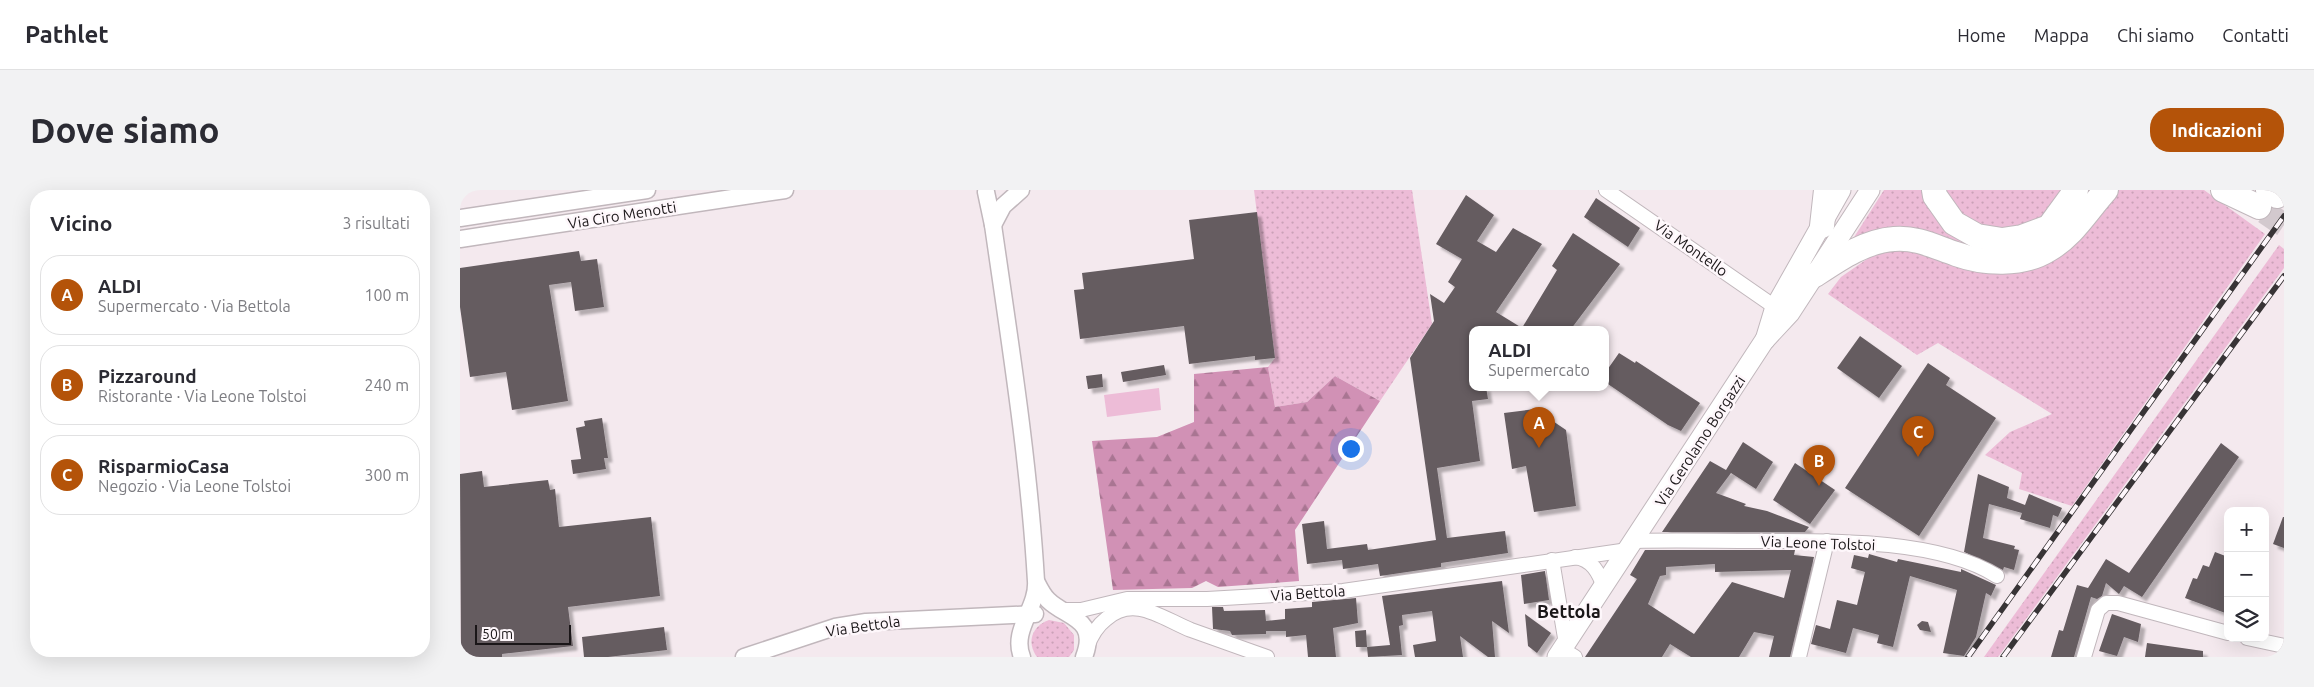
<!DOCTYPE html>
<html lang="it">
<meta charset="utf-8">
<style>
:root{--surface:#fff;--page:#f2f2f3;--text:#2b2b33;--muted:#7c7c81;--line:#e1e1e2;--accent:#b45309}
body{margin:0;font-family:Ubuntu,sans-serif;background:var(--page);color:var(--text)}
.controls{position:absolute;right:15px;bottom:15px;display:grid;overflow:hidden;border-radius:10px;box-shadow:0 5px 20px #0002}
.controls button{width:45px;height:45px;display:grid;place-items:center;padding:0;border:0;border-bottom:1px solid var(--line);background:var(--surface);color:var(--text);font:25px sans-serif}
.scale{position:absolute;left:15px;bottom:12px;width:96px;box-sizing:border-box;padding-left:5px;border:2px solid #1a1618;border-top:0;font-size:14px;line-height:18px;white-space:nowrap;color:#1a1618;-webkit-text-stroke:4px #fef7fb;paint-order:stroke}
.you{position:absolute;left:890px;top:258px;width:18px;height:18px;margin:-12px;border:4px solid #fff;border-radius:50%;background:#1a73e8;box-shadow:0 0 0 8px #1a73e833}
.badge{display:grid;place-items:center;width:32px;height:32px;border-radius:50%;background:var(--accent);color:#fff;font-size:16px;font-weight:700}
.pin{position:absolute;translate:-50% -41px;filter:drop-shadow(0 1px 2px #0008)}
.pin::after{content:'';position:absolute;top:26px;width:18px;height:15px;background:inherit;clip-path:polygon(0 0,100% 0,50% 100%)}
.popup{position:absolute;left:1009px;top:136px;width:140px;height:65px;box-sizing:border-box;display:grid;place-content:center;border-radius:10px;background:var(--surface);filter:drop-shadow(0 1px 4px #0005);font-size:16px;white-space:nowrap;color:var(--muted)}
.popup b{font-size:19px;color:var(--text)}
.popup::after{content:'';position:absolute;left:50%;top:100%;margin-left:-10px;border:10px solid transparent;border-top-color:var(--surface)}
.list{margin:0;padding:0;list-style:none}
h2{display:flex;justify-content:space-between;align-items:center;height:65px;margin:0;padding:0 20px;font-size:21px}
h2 small{font-size:16px;font-weight:400;color:var(--muted)}
.list li{display:grid;grid-template-columns:32px 1fr auto;gap:15px;align-items:center;box-sizing:border-box;height:80px;margin:0 10px 10px;padding:0 10px;border:1px solid var(--line);border-radius:20px}
.list b{display:block;font-size:19px;white-space:nowrap}
.list p{margin:0;font-size:16px;white-space:nowrap;color:var(--muted)}
.list em{font-size:16px;font-style:normal;color:var(--muted)}
.icon{flex:none;width:28px;height:28px;fill:none;stroke:currentColor;stroke-width:2;stroke-linecap:round;stroke-linejoin:round}
.map{position:relative;flex:none;width:1824px;height:467px;overflow:hidden;border-radius:20px}
header{display:flex;align-items:center;gap:30px;box-sizing:border-box;height:70px;padding:0 25px;background:var(--surface);border-bottom:1px solid var(--line)}
header strong{font-size:24px}
nav{display:flex;gap:28px;margin-inline-start:auto;font-size:18px}
.intro{display:flex;align-items:center;justify-content:space-between;box-sizing:border-box;height:120px;padding:0 30px}
h1{margin:0;font-size:35px}
.button{padding:12px 22px;border-radius:20px;background:var(--accent);color:#fff;font-size:18px;font-weight:700}
main{display:flex;gap:30px;padding:0 30px}
aside{flex:1;background:var(--surface);border-radius:20px;box-shadow:0 5px 20px #0002}
.map>svg:first-child{display:block}
.grass{fill:url(#grass-dots)}
.forest{fill:url(#forest-firs)}
.pitch{fill:#edbcd7}
.building{fill:#655c60;fill-rule:evenodd;filter:url(#shadow)}
.lines{fill:none;stroke-linecap:round;stroke-linejoin:round}
.motorway-tunnel{stroke:#d3c9ce;stroke-width:24;stroke-dasharray:24 12;stroke-linecap:butt}
.minor-casing{stroke:#c1b7bc;stroke-width:16}
.tertiary-casing{stroke:#c1b7bc;stroke-width:19}
.secondary-casing{stroke:#c1b7bc;stroke-width:21}
.motorway-casing{stroke:#c1b7bc;stroke-width:26}
.minor{stroke:#fff;stroke-width:14}
.tertiary{stroke:#fff;stroke-width:16}
.secondary{stroke:#fff;stroke-width:19}
.motorway{stroke:#fff;stroke-width:24}
.rail-casing{stroke:#383436;stroke-width:5.5}
.rail{stroke:#fef7fb;stroke-width:4;stroke-dasharray:11;stroke-linecap:butt}
.labels{text-anchor:middle;dominant-baseline:central;stroke-width:5;stroke-linejoin:round;paint-order:stroke}
.street-label{font-size:15px;fill:#1a1618;stroke:#fef7fb}
.quarter-label{font-size:18px;font-weight:bold;fill:#1a1618;stroke:#fef7fb}
</style>
<header>
<strong>Pathlet</strong>
<nav><a>Home</a><a>Mappa</a><a>Chi siamo</a><a>Contatti</a></nav>
</header>
<div class="intro"><h1>Dove siamo</h1><a class="button">Indicazioni</a></div>
<main>
<aside>
<h2>Vicino<small>3 risultati</small></h2>
<ul class="list">
<li><span class="badge">A</span><div><b>ALDI</b><p>Supermercato · Via Bettola</p></div><em>100 m</em></li>
<li><span class="badge">B</span><div><b>Pizzaround</b><p>Ristorante · Via Leone Tolstoi</p></div><em>240 m</em></li>
<li><span class="badge">C</span><div><b>RisparmioCasa</b><p>Negozio · Via Leone Tolstoi</p></div><em>300 m</em></li>
</ul>
</aside>
<div class="map">
<svg width="1824" height="467" viewBox="0 0 1824 467">
<defs>
<pattern id="grass-dots" width="8" height="8" patternUnits="userSpaceOnUse" patternTransform="scale(1.25)"><rect width="8" height="8" fill="#edbcd7"/><path d="M2 2h.1M6 6h.1" fill="none" stroke="#cba1b8" stroke-width="1.8" stroke-linecap="round"/></pattern>
<pattern id="forest-firs" width="22" height="20" patternUnits="userSpaceOnUse" patternTransform="scale(1.25)"><rect width="22" height="20" fill="#d191b5"/><path d="M5 1l3.5 6h-7zM16 11l3.5 6h-7z" fill="#a97592"/></pattern>
<filter id="shadow"><feDropShadow dx="4.5" dy="4.5" stdDeviation="1" flood-color="#0004"/></filter>
</defs>
<rect width="100%" height="100%" fill="#f4e9ee"/>
<g class="grass">
<path d="M794,0H952L972,134L920,211L875,186L847,212L815,217L808,177L815,168Z"/>
<path d="M1424,0H1462C1463,9 1470,20 1476,27C1503,56 1540,66 1577,50C1582,48 1590,46 1594,42C1607,30 1614,15 1622,0H1637C1617,19 1606,48 1577,58C1531,76 1497,46 1454,41C1448,41 1438,39 1432,40C1424,41 1417,47 1410,49C1404,50 1398,51 1391,52Z"/>
<path d="M1482,0H1601C1598,6 1596,13 1593,18C1571,45 1522,45 1496,23C1490,18 1486,7 1482,0Z"/>
<path d="M1658,0H1744L1805,44L1612,316L1559,299L1562,283L1525,265L1550,242L1592,224L1478,153L1457,165L1368,104L1381,87L1423,58L1442,56L1502,72L1638,22Z"/>
<path d="M1819,55L1824,59V78L1538,467H1524Z"/>
<path d="M589,430L604,433L614,445V460L609,467H577C566,452 572,436 589,430Z"/>
</g>
<path class="forest" d="M808,177L815,217L847,212L875,186L920,211L835,340L839,391L758,397L746,391L732,398L653,400L632,251L697,247L734,232V184Z"/>
<path class="pitch" d="M699,198L701,220L647,227L644,205Z"/>
<g class="building">
<path d="M1006,5L1034,25L1017,51L1036,62L1053,38L1082,54L1036,122L1062,138L1097,80L1092,76L1113,43L1160,74L1111,139H1013V197H1026L1028,209L1012,211L1020,271L977,278L987,348L1045,341L1048,363L981,373V377L920,386L918,374L883,379L882,370L847,374L842,334L864,331L867,359L907,354L908,360L976,350L950,168L974,131L970,104L984,113L995,97L988,92L1002,69L976,54Z"/>
<path d="M1136,8L1180,38L1168,57L1124,27Z"/>
<path d="M797,22L815,168L795,170V166L729,174L724,136L620,149L614,100L624,99L622,83L734,69L729,30Z"/>
<path d="M119,61L121,71L137,69L144,117L115,121L111,92L89,95L108,211L52,220L46,182L10,187L0,117V78Z"/>
<path d="M1400,146L1442,176L1419,208L1377,178Z"/>
<path d="M1159,163L1175,173L1176,171L1240,213L1221,241L1208,235L1145,192V183Z"/>
<path d="M1468,173L1490,188L1486,195L1536,228L1459,346L1385,298Z"/>
<path d="M704,175L706,185L663,192L661,182Z"/>
<path d="M642,184L643,197L628,199L626,186Z"/>
<path d="M1075,219L1106,240L1116,316L1074,322L1066,276L1052,279L1044,223Z"/>
<path d="M142,228L148,268H144L146,279L113,284L111,270L121,269L116,238L125,236L124,231Z"/>
<path d="M1283,252L1313,272L1296,299L1271,283L1256,303L1286,314L1284,316L1307,321L1349,337L1345,342H1202L1250,271L1266,280Z"/>
<path d="M1761,253L1779,267L1682,407L1664,396L1659,404L1646,393L1642,406L1637,409L1631,407L1614,467H1591L1599,440L1603,441L1617,395L1628,398L1646,369L1669,383Z"/>
<path d="M1335,273L1375,300L1350,334L1313,310Z"/>
<path d="M22,281L24,297L88,290L90,300L95,299L99,337L191,327L200,406L108,417L113,456L42,464V467H1L0,284Z"/>
<path d="M1518,284L1549,297L1547,308L1565,315L1569,304L1602,318L1598,327L1593,325L1590,338L1560,329L1562,323L1529,314L1523,348L1555,356L1554,359L1559,360L1554,380L1544,377L1543,380L1504,362Z"/>
<path d="M1823,327H1824V358L1813,354Z"/>
<path d="M1185,360H1335L1334,365L1354,367L1330,467H1309L1314,446L1294,442L1279,467H1231L1210,454L1202,467H1125L1177,389L1170,385ZM1255,374V382L1331,380L1324,408L1272,392L1234,444L1188,414L1200,386L1206,385V377Z"/>
<path d="M1755,362L1768,367V424L1725,408L1733,388L1737,389L1743,375L1749,377Z"/>
<path d="M1409,364L1437,372L1438,369L1501,382V379L1536,395L1531,406L1526,403L1516,447L1504,466L1483,463L1497,400L1450,386L1433,457L1417,453L1419,445L1393,438L1386,463L1351,454L1356,435L1370,439L1377,410L1397,415L1405,382L1391,378L1394,365L1408,368Z"/>
<path d="M1085,381L1089,410L1064,414L1061,385Z"/>
<path d="M1042,391L1049,443L1032,431L1035,467H1028L1000,446L1003,467H955L953,455L976,451L972,421L942,425L943,435L939,436L942,465L908,467L907,457L930,455L922,406Z"/>
<path d="M896,408L898,433L873,438L876,467H848L846,445L826,447V441H806V444L772,445L770,441L753,439L752,417H763L764,421L805,420L806,431L825,429V419L852,417V412Z"/>
<path d="M1065,424L1091,443L1077,463L1068,456Z"/>
<path d="M1652,424L1681,434L1678,452L1664,447L1657,466L1639,461Z"/>
<path d="M1462,431L1468,432L1471,442L1460,440L1457,435Z"/>
<path d="M204,437L207,460L148,467H124L122,447Z"/>
<path d="M906,440L907,457H896L895,441Z"/>
<path d="M1687,453L1743,461V467H1685Z"/>
</g>
<g class="lines">
<path class="motorway-tunnel" d="M1805,22L1824,35"/>
<g class="minor-casing">
<g id="minor">
<path d="M1146,0L1315,117"/>
<path d="M1175,351C1215,350 1255,351 1296,351C1366,351 1477,348 1537,386"/>
<path d="M1115,367C1132,369 1139,383 1144,397"/>
<path d="M1092,370L1106,454"/>
<path d="M603,420H621L667,409H747L883,401L1168,360"/>
<path d="M1787,448L1824,456"/>
<path d="M627,457C631,446 637,436 646,429C674,404 703,429 731,440C756,449 781,458 807,467"/>
<path d="M1102,459L1115,467"/>
<path d="M1339,467L1367,351"/>
<path d="M1624,467L1638,420L1646,413H1658L1768,443"/>
</g>
</g>
<g class="tertiary-casing">
<g id="tertiary">
<path d="M526,2L533,35C550,153 569,271 576,391C578,418 551,440 562,467"/>
<path d="M0,28L187,0"/>
<path d="M533,35L543,16L561,0"/>
<path d="M0,49L325,0"/>
<path d="M577,393C580,399 583,405 588,410C606,428 639,428 624,467"/>
<path d="M284,467L375,437L406,432L575,424"/>
</g>
</g>
<g class="secondary-casing">
<g id="secondary">
<path d="M1305,150L1315,117L1381,0"/>
<path d="M1097,467L1304,151L1330,123L1410,0"/>
</g>
</g>
<g class="motorway-casing">
<g id="motorway">
<path d="M1474,0L1475,6L1494,33L1517,46L1542,50L1562,47L1589,37L1616,0"/>
<path d="M1763,0L1799,17"/>
<path d="M1808,0L1817,6"/>
<path d="M1362,36L1366,0"/>
<path d="M1355,85C1379,69 1405,51 1434,49C1457,47 1475,57 1496,64C1524,74 1562,76 1588,60C1613,46 1627,21 1646,0"/>
</g>
</g>
<use href="#minor" class="minor"/>
<use href="#tertiary" class="tertiary"/>
<use href="#secondary" class="secondary"/>
<use href="#motorway" class="motorway"/>
<g class="rail-casing">
<g id="rail">
<path d="M1508,467L1824,26"/>
<path d="M1543,467L1824,86"/>
</g>
</g>
<use href="#rail" class="rail"/>
</g>
<g class="labels">
<g class="street-label">
<text transform="translate(162 25) rotate(-9)">Via Ciro Menotti</text>
<text transform="translate(1231 58) rotate(35)">Via Montello</text>
<text transform="translate(1240 251) rotate(-57)">Via Gerolamo Borgazzi</text>
<text transform="translate(1358 353) rotate(2)">Via Leone Tolstoi</text>
<text transform="translate(848 403) rotate(-4)">Via Bettola</text>
<text transform="translate(403 436) rotate(-8)">Via Bettola</text>
</g>
<g class="quarter-label">
<text x="1109" y="421">Bettola</text>
</g>
</g>
</svg>
<div class="controls">
<button>+</button>
<button>−</button>
<button><svg class="icon" aria-label="layers" viewBox="0 0 24 24"><path d="M12 4l9 5-9 5-9-5zM3 14l9 5 9-5"/></svg></button>
</div>
<div class="scale">50 m</div>
<div class="you"></div>
<div class="pin badge" style="left:1079px;top:258px">A</div>
<div class="popup"><b>ALDI</b>Supermercato</div>
<div class="pin badge" style="left:1359px;top:296px">B</div>
<div class="pin badge" style="left:1458px;top:267px">C</div>
</div>
</main>
